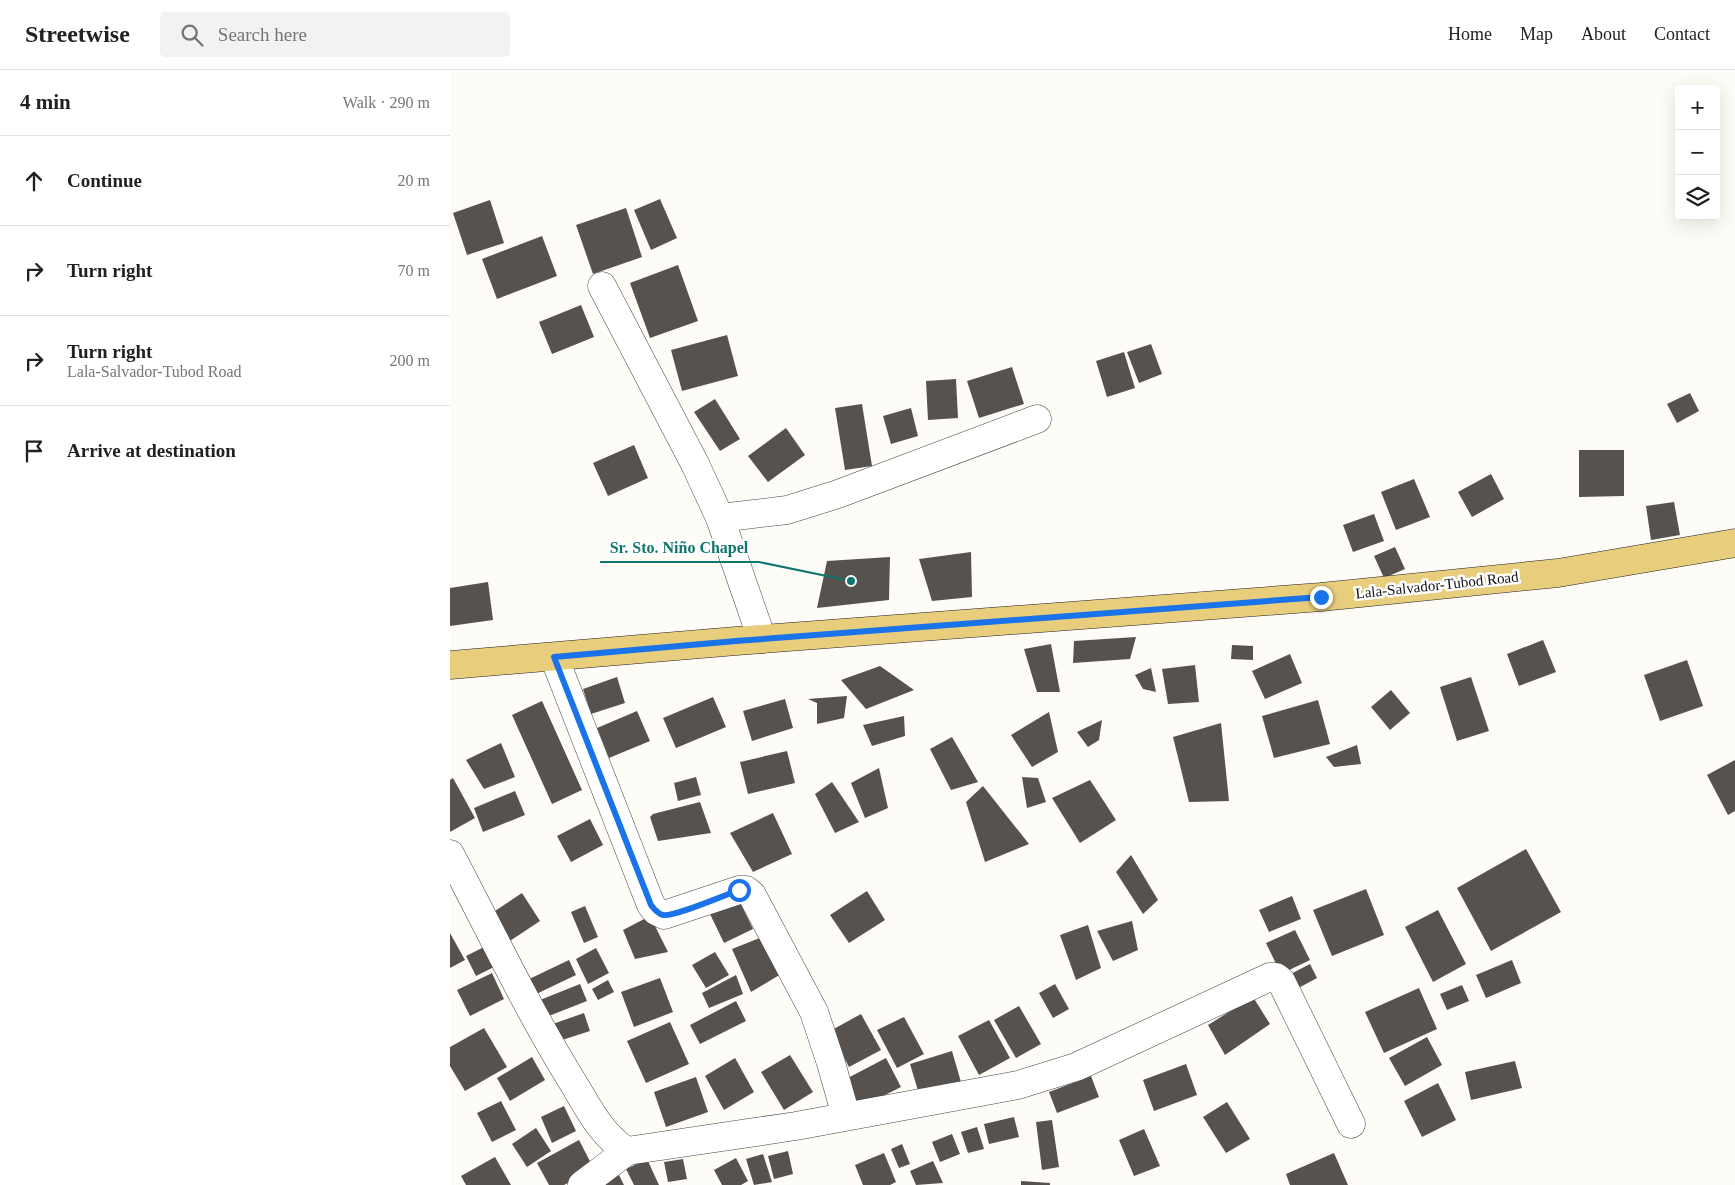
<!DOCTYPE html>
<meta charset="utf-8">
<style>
:root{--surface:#fff;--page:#f2f2f2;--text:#202124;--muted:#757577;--line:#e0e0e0}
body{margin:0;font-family:"Times New Roman",serif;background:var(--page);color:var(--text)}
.controls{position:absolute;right:15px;top:15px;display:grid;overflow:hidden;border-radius:5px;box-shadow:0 5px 20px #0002}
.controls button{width:45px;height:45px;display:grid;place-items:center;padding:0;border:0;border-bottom:1px solid var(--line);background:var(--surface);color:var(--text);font:25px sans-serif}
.stop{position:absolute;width:15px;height:15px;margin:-11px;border:4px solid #1a73e8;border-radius:50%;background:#fff}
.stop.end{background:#1a73e8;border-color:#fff;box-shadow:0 1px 5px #0008}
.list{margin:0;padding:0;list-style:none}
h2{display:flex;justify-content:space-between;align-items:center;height:65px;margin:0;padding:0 20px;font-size:21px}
h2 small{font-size:16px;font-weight:400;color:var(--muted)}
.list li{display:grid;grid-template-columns:32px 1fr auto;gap:15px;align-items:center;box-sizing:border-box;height:90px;padding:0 20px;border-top:1px solid var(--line)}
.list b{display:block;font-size:19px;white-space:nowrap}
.list p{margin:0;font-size:16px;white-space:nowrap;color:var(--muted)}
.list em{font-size:16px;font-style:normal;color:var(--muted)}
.icon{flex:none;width:28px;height:28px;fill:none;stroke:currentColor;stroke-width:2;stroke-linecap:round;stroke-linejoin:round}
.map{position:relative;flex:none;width:1285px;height:1115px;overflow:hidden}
header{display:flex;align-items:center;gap:30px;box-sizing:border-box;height:70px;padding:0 25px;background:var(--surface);border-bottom:1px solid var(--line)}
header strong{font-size:24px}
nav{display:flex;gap:28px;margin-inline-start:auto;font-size:18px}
.search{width:350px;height:45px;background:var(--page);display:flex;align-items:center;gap:12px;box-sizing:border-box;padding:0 18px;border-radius:5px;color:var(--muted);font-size:19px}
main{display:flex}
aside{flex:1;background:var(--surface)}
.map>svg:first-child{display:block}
.building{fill:#58524f}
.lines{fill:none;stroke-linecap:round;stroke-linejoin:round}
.minor-casing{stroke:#444;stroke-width:29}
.primary-casing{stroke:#222;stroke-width:29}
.minor{stroke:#fff;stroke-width:28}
.primary{stroke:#e8cd7c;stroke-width:28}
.route{stroke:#1a73e8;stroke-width:6}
.labels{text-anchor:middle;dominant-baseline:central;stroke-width:5;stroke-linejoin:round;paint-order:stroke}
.street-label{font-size:15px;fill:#111;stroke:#fff}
.leader{fill:none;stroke:#0f766e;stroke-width:2}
.callout-dot{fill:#0f766e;stroke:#fff;stroke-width:2}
.callout-label{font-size:16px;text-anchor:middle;font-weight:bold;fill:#0f766e;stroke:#fff;stroke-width:5;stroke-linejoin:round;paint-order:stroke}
</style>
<header>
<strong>Streetwise</strong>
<div class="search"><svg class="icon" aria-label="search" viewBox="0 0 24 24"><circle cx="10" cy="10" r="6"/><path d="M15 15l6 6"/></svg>Search here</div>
<nav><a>Home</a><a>Map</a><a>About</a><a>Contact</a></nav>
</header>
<main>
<aside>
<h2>4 min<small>Walk · 290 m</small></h2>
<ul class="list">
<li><svg class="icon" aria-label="ahead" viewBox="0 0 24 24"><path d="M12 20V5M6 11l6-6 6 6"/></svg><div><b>Continue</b></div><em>20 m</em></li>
<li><svg class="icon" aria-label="right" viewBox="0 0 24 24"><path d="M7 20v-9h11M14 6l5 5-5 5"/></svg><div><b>Turn right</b></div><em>70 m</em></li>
<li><svg class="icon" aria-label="right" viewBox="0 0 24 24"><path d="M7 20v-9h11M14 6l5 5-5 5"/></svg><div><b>Turn right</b><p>Lala-Salvador-Tubod Road</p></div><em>200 m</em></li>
<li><svg class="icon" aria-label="arrive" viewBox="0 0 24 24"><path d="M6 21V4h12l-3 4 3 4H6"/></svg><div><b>Arrive at destination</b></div></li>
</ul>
</aside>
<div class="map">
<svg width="1285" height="1115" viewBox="0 0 1285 1115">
<rect width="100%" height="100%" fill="#fefcf6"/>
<g class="building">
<path d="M210,129L227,168L201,180L184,140Z"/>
<path d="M40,130L54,173L17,185L3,143Z"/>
<path d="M176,138L192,187L143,204L126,155Z"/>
<path d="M92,166L107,206L47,229L32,189Z"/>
<path d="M228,195L248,251L200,268L180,213Z"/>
<path d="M131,235L144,267L102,284L89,252Z"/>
<path d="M277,265L288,306L232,321L221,280Z"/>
<path d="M701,274L712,304L689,313L677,282Z"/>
<path d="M674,282L685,318L657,327L646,291Z"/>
<path d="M562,297L574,334L529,348L517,311Z"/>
<path d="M506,309L508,348L478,350L476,311Z"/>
<path d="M1240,323L1249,341L1227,353L1217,334Z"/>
<path d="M265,329L290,369L270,381L244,342Z"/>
<path d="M412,334L422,396L395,400L385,338Z"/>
<path d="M461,338L468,366L441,374L433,346Z"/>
<path d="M336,358L355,385L318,412L298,386Z"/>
<path d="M184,375L198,408L158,426L143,393Z"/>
<path d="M1129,380H1174V426L1129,427Z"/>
<path d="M1041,404L1054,429L1022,447L1008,422Z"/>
<path d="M964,409L980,447L946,460L931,422Z"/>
<path d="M1224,432L1230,465L1201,470L1196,436Z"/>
<path d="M924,444L934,471L903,482L893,455Z"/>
<path d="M945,477L955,499L934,508L924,486Z"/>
<path d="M521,482L522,527L482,531L469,489Z"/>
<path d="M440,487L439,530L367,538L377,491Z"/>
<path d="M38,512L43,550L0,556V518Z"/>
<path d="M686,567L680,589L623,593L624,571Z"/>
<path d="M1093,570L1106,602L1069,616L1057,584Z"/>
<path d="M601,574L610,622H587L574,579Z"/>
<path d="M782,575L803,576V590L781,589Z"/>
<path d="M840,584L852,613L815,629L802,601Z"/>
<path d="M1237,590L1253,636L1210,651L1194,605Z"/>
<path d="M745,595L749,632L718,634L712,599Z"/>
<path d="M430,596L464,620L416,639L391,610Z"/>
<path d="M701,598L706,622L693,619L685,605Z"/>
<path d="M167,607L175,633L141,644L133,619Z"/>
<path d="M1021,607L1039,661L1007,671L990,617Z"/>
<path d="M941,620L960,643L940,660L921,637Z"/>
<path d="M397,626L394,648L367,654V633L358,629Z"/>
<path d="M263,627L276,657L226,678L213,648Z"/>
<path d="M335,629L343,658L302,671L293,641Z"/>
<path d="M868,630L880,674L824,688L812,646Z"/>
<path d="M92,631L132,720L102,734L62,645Z"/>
<path d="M187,641L200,671L159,688L147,658Z"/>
<path d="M599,642L608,682L582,697L561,665Z"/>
<path d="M454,646L455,666L422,676L413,655Z"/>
<path d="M652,650L649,670L638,677L627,662Z"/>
<path d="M771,653L779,731L739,732L723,667Z"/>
<path d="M502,667L528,712L501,720L480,679Z"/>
<path d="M51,673L65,707L34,719L16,690Z"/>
<path d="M907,675L911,694L884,697L876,687Z"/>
<path d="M337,681L345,713L298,724L290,692Z"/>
<path d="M1285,690V741L1278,745L1257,705Z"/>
<path d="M429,698L438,738L415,748L401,713Z"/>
<path d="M246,707L251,725L228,731L224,713Z"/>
<path d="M572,707L588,708L596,732L577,738Z"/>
<path d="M3,708L25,748L0,762V710Z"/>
<path d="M640,710L666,750L630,773L602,728Z"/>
<path d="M382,712L409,752L385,763L365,724Z"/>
<path d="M533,716L579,774L535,792L516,732Z"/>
<path d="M65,721L75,745L33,762L24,738Z"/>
<path d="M250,732L261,763L208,771L200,747L203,744Z"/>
<path d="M323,743L342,784L303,802L280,763Z"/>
<path d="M140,749L153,775L121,792L107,766Z"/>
<path d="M1076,779L1111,842L1041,881L1007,818Z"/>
<path d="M681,785L708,830L693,844L666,802Z"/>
<path d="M916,819L934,865L882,886L863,840Z"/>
<path d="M417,821L435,850L399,873L380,845Z"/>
<path d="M72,823L90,851L57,873L39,845Z"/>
<path d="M842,826L851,849L819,862L809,840Z"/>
<path d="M288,828L303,859L274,873L259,842Z"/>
<path d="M135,836L148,867L134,873L121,842Z"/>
<path d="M988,840L1016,894L983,912L955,857Z"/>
<path d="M200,846L218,882L185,889L173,860Z"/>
<path d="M682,851L688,880L663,891L647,861Z"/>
<path d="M638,855L651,898L626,910L610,865Z"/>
<path d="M845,860L860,890L831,904L816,873Z"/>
<path d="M0,863L15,890L0,898Z"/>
<path d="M317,865L336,901L301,922L282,879Z"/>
<path d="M34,877L44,897L26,906L16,886Z"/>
<path d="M146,878L159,903L138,914L126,889Z"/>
<path d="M265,882L279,905L256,918L242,895Z"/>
<path d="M119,890L126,905L80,927L73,912Z"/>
<path d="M1062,890L1071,913L1036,928L1026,905Z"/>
<path d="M860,894L867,908L841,922L833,908Z"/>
<path d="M42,903L54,929L20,946L7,920Z"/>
<path d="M286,905L293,924L259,938L252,923Z"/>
<path d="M210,908L223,942L184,957L171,922Z"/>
<path d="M158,910L164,922L148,930L142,919Z"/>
<path d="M130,914L137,931L91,949L85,932Z"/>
<path d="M605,914L619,939L603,948L589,923Z"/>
<path d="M1012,915L1019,931L997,940L990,924Z"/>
<path d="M969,918L987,959L934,983L915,942Z"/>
<path d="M803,927L820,954L775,985L758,955Z"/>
<path d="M286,931L296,951L250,974L240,955Z"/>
<path d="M569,936L591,974L566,988L544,950Z"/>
<path d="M134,943L140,961L106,972L100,955Z"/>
<path d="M411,944L431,980L399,997L380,961Z"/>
<path d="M454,947L474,984L447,998L427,960Z"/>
<path d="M539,950L560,988L529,1005L508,966Z"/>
<path d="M220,952L239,994L196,1013L177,971Z"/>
<path d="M34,958L57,997L15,1021L0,996V977Z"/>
<path d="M977,967L992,995L955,1016L939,988Z"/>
<path d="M502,981L511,1012L469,1024L460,994Z"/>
<path d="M340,985L363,1022L334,1040L311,1002Z"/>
<path d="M82,987L95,1010L60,1031L47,1008Z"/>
<path d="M285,988L304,1022L274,1040L255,1006Z"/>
<path d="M436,988L451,1017L409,1038L394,1010Z"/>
<path d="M1065,991L1072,1018L1021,1030L1015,1002Z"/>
<path d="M736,994L747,1025L704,1041L693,1010Z"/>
<path d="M641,1006L649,1027L607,1043L599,1022Z"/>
<path d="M246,1007L258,1042L216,1057L204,1022Z"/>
<path d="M988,1013L1006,1050L972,1067L954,1031Z"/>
<path d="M51,1031L66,1060L42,1072L27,1043Z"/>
<path d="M777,1032L800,1069L776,1083L753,1047Z"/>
<path d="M114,1036L126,1061L102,1073L91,1047Z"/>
<path d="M564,1047L569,1067L539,1074L534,1054Z"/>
<path d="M602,1050L609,1097L592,1100L586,1052Z"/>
<path d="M527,1057L534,1079L518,1083L511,1062Z"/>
<path d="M86,1058L101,1081L77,1097L62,1074Z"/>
<path d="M694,1059L710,1096L684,1106L669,1070Z"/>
<path d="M502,1064L510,1084L490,1092L482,1072Z"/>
<path d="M129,1070L144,1099L114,1115H99L87,1093Z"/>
<path d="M452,1074L460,1094L449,1098L441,1079Z"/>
<path d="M338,1081L343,1104L324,1109L318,1086Z"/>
<path d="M434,1083L446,1112L440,1115H413L405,1095Z"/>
<path d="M884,1083L898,1115H840L836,1104Z"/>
<path d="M313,1084L322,1112L304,1115L296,1089Z"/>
<path d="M45,1087L61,1115H16L11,1106Z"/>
<path d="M286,1088L298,1111L291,1115H272L264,1100Z"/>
<path d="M197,1089L209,1115H184L176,1099Z"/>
<path d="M233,1089L237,1109L218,1112L214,1092Z"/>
<path d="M483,1091L493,1113L466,1115L460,1101Z"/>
<path d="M169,1105L174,1115H152Z"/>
<path d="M571,1111L600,1113V1115H571Z"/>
</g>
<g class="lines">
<g class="minor-casing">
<g id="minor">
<path d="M152,216L245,394L270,448L312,569"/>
<path d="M270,448L337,440L388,424L587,349"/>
<path d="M104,587L201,835L206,841L214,845L289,820H296L302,825L364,942L381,993L396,1046"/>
<path d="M0,784C40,860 77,938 122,1011C138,1037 151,1065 177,1081L346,1056L568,1015L626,997L820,907H826L831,911L901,1054"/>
<path d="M132,1115L177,1081"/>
</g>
</g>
<g class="primary-casing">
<path id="primary" d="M0,595L286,571L871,527L1108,503L1285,473"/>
</g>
<use href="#minor" class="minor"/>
<use href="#primary" class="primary"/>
</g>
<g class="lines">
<path class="route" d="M289,820C275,825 224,847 213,845C208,844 204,839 201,835L104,587L286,571L871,527"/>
</g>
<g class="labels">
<g class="street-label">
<text transform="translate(987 515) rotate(-6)">Lala-Salvador-Tubod Road</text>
</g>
</g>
<path class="leader" d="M401 511L309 492H150"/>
<circle class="callout-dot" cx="401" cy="511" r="5"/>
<g class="callout-label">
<text x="229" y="483">Sr. Sto. Niño Chapel</text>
</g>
</svg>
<div class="controls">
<button>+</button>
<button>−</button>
<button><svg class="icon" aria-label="layers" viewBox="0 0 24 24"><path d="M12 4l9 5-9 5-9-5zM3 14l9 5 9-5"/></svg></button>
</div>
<div class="stop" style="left:289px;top:820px"></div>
<div class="stop end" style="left:871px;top:527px"></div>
</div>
</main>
